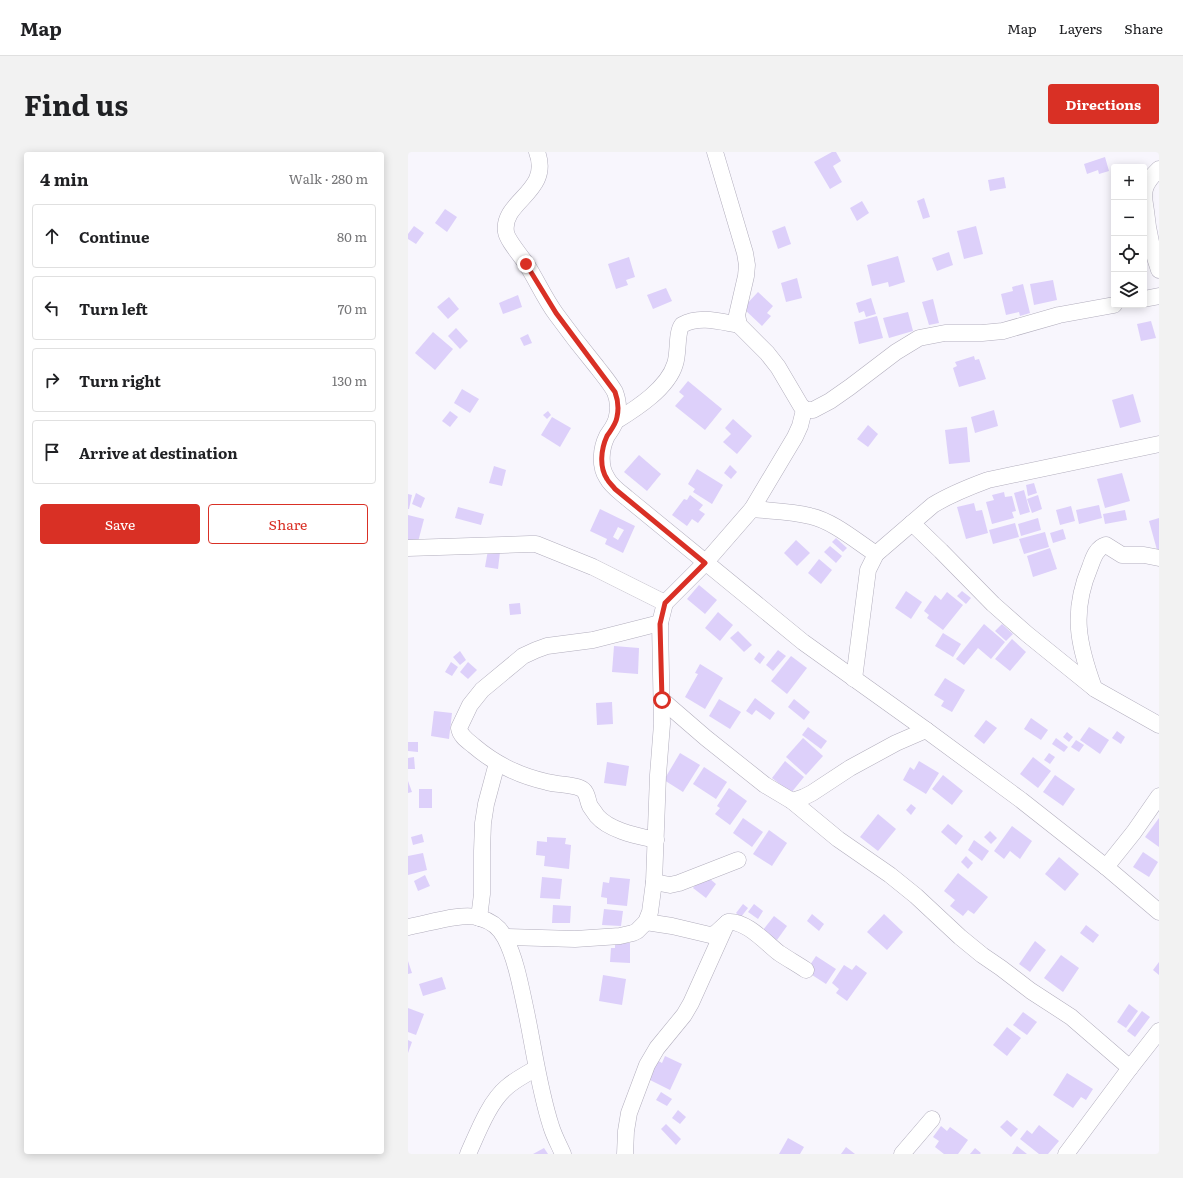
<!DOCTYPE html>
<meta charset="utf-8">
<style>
:root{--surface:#fff;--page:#f2f2f2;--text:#202124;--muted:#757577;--line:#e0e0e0;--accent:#d93025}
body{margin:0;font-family:Literata,serif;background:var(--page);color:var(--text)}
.controls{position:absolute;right:12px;top:12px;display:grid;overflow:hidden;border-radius:4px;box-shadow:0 2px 10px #0003}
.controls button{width:36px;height:36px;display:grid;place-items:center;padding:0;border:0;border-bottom:1px solid var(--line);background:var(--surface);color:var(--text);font:20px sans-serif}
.stop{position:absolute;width:12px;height:12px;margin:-9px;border:3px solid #d93025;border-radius:50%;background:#fff}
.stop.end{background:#d93025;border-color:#fff;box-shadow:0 1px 4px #0008}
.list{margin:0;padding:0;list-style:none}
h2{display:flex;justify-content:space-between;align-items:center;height:52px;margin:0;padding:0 16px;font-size:17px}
h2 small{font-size:13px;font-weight:400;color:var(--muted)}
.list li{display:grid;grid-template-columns:26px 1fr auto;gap:12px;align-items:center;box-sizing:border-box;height:64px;margin:0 8px 8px;padding:0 8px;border:1px solid var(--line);border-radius:4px}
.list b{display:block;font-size:15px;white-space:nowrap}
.list em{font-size:13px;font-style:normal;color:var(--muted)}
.actions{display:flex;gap:8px;padding:12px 16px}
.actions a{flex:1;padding:9px 0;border:1px solid var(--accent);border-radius:4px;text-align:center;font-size:14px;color:var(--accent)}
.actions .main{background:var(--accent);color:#fff}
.icon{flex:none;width:22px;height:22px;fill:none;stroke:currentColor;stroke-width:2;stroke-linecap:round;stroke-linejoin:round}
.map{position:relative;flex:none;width:751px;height:1002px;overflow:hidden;border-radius:4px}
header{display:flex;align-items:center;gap:24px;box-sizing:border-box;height:56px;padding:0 20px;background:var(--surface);border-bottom:1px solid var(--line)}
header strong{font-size:19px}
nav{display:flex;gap:22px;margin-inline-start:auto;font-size:14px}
.intro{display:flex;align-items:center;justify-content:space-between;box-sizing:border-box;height:96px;padding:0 24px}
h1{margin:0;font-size:28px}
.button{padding:10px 18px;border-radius:4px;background:var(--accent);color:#fff;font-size:14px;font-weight:700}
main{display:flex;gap:24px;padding:0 24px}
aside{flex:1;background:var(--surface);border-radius:4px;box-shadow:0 2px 10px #0003}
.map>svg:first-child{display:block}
.building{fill:#ddd0fa;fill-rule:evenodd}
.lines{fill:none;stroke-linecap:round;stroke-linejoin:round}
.minor-casing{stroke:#b2aebd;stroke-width:17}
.minor{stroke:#fff;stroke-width:16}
.route{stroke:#d93025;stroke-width:5}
</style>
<header>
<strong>Map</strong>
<nav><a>Map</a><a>Layers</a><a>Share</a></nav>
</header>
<div class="intro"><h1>Find us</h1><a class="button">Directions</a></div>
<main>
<aside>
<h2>4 min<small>Walk · 280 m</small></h2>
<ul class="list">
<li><svg class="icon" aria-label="ahead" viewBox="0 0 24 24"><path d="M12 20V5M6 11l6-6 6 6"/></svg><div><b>Continue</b></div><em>80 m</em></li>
<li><svg class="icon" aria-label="left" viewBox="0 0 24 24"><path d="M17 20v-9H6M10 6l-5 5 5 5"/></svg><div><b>Turn left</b></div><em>70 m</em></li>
<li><svg class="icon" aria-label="right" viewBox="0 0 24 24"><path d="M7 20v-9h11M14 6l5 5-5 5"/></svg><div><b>Turn right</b></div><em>130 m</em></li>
<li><svg class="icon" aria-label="arrive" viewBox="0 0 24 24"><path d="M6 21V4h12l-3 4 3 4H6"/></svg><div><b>Arrive at destination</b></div></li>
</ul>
<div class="actions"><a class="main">Save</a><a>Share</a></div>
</aside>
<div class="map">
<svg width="751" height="1002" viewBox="0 0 751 1002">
<rect width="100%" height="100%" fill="#f8f6fd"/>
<g class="building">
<path d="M424,0H428L433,9L425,14L434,30L422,37L406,10Z"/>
<path d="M697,5L701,19L691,22L690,18L679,22L676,12Z"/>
<path d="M596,25L598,36L582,39L580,28Z"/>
<path d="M516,46L522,65L515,67L509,49Z"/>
<path d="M454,49L461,61L449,69L442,56Z"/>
<path d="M37,57L49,65L39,80L27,71Z"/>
<path d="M6,74L16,81L8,92L0,87V82Z"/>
<path d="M377,74L383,92L370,97L364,79Z"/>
<path d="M568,74L575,102L556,107L549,79Z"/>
<path d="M541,100L545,113L529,119L524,106Z"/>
<path d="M490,104L497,130L481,135L480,130L464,134L459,113Z"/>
<path d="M221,105L227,125L218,128L220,133L208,137L200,112Z"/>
<path d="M389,126L394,146L378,150L373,131Z"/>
<path d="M645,128L649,148L626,153L622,132Z"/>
<path d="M615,132L622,161L612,164L611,160L598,163L593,142L605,139L604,135Z"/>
<path d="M258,136L264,149L245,157L239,143Z"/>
<path d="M350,140L365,154L359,161L363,164L354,174L335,156Z"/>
<path d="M110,143L114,155L95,162L91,151Z"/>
<path d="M41,145L51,157L40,167L29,155Z"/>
<path d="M463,146L468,162L458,165L456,159L451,161L448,151Z"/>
<path d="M525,147L531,171L521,173L514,150Z"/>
<path d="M500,160L505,179L481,186L475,166Z"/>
<path d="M469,164L475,186L451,192L446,170Z"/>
<path d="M743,169L748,186L733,189L729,172Z"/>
<path d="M48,176L60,189L52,197L40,184Z"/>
<path d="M25,180L45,197L27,218L7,201Z"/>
<path d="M120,182L124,191L116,194L112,186Z"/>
<path d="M566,204L567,208L571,207L578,227L551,235L545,216L549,214L547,210Z"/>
<path d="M280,229L314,257L297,278L267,254L276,244L271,240Z"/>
<path d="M54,237L71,247L62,261L46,251Z"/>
<path d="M725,242L733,270L712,276L704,248Z"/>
<path d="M586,258L590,274L567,281L563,265Z"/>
<path d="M42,259L50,265L42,275L34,269Z"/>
<path d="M140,259L143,263L139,267L135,263Z"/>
<path d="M144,265L163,276L152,295L133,283Z"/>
<path d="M325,267L344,284L329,302L315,290L323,282L317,276Z"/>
<path d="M460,273L470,282L460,295L449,287Z"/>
<path d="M559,275L562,310L541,312L537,278Z"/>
<path d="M231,303L253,322L239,339L216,320Z"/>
<path d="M322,313L329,320L323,327L316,321Z"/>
<path d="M86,314L98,318L94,334L81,331Z"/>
<path d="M289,317L315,333L304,352L285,340L287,337L280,332Z"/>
<path d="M714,321L722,349L697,356L689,327Z"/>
<path d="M626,331L629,341L620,344L618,333Z"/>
<path d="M616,338L622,360L612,363L606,341Z"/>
<path d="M596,340L597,345L604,344L608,359L604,360L606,366L584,372L578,350L586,348L584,343Z"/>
<path d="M8,341L17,346L13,356L4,352Z"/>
<path d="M0,342L4,343L1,357H0Z"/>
<path d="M282,343L295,353L291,358L297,362L290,371L284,367L279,374L264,363L276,347L279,348Z"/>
<path d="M630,343L634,357L624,361L619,347Z"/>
<path d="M566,351L568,359L574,358L580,381L558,387L549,355Z"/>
<path d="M691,353L694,366L671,372L668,358Z"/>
<path d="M663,354L667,369L652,373L648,358Z"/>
<path d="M50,355L76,362L73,373L47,366Z"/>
<path d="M192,357L227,374L215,401L197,392L199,387L182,379ZM210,375L216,378L210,388L205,385Z"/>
<path d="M717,358L719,368L697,372L695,362Z"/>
<path d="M0,363L16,367L10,390L0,388Z"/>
<path d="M630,366L633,378L613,384L610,372Z"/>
<path d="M751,366V398H749L741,369Z"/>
<path d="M607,371L611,385L585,392L581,378Z"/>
<path d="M655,377L658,387L645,391L642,381Z"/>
<path d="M637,380L641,395L616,402L611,387Z"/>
<path d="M428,386L439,396L435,400L424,390Z"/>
<path d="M388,388L402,401L389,414L376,401Z"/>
<path d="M422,394L434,404L428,411L416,400Z"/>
<path d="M642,396L649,417L625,425L619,404Z"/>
<path d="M80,398L92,400L90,417L77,415Z"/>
<path d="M411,407L424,418L413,432L400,421Z"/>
<path d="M291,433L309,448L297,462L279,447Z"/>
<path d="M498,439L514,450L503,467L487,456Z"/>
<path d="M554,439L563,446L558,452L549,444Z"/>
<path d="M539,440L555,453L535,478L519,466L521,463L516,459L527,443L533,448Z"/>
<path d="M112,451L113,462L102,463L101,452Z"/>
<path d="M310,460L325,473L312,489L297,476Z"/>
<path d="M576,472L597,490L583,507L570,496L556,513L548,507Z"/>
<path d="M594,472L605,482L598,489L587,479Z"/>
<path d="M330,479L344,493L336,500L322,486Z"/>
<path d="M535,481L553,492L545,505L527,494Z"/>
<path d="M604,487L618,500L602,519L587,507Z"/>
<path d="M206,494L231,496L230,522L204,520Z"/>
<path d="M370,498L378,504L365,519L358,513Z"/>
<path d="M52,499L58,508L52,513L45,505Z"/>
<path d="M351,500L357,505L352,512L346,507Z"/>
<path d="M383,504L399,516L379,542L363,529Z"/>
<path d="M43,510L50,515L44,524L37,520Z"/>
<path d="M60,510L69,518L60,527L52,520Z"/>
<path d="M292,512L315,526L297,557L277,545L290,522L287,521Z"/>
<path d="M537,526L557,538L544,560L533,554L536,549L526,543Z"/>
<path d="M347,546L367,561L362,568L348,558L344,563L338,559Z"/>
<path d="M311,547L333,560L322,577L301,564Z"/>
<path d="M386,547L402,560L396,568L380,555Z"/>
<path d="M204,550L205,572L189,573L188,551Z"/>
<path d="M26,559L44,561L41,587L23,584Z"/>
<path d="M623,566L640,578L633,588L616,577Z"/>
<path d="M578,568L589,576L576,592L566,584Z"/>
<path d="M400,575L419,589L413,597L394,583Z"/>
<path d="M681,575L701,588L692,602L672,588Z"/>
<path d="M709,579L717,585L713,592L704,586Z"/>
<path d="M659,580L665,585L661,590L655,585Z"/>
<path d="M395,586L415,604L398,623L378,605Z"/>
<path d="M648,586L660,595L656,600L644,592Z"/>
<path d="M668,588L676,593L671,600L663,595Z"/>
<path d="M0,590H10V600L0,599Z"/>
<path d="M272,601L292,613L275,640L256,628Z"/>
<path d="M641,601L647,605L642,612L636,608Z"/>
<path d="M6,605L7,617H0V606Z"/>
<path d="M625,605L643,619L630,636L612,622Z"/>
<path d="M377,609L396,625L383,641L364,626Z"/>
<path d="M511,609L531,621L518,642L495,628L502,615L506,618Z"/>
<path d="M199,610L221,614L218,634L196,631Z"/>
<path d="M296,615L319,630L308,647L285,632Z"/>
<path d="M535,623L555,639L544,653L524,637Z"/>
<path d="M647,623L667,637L655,654L635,640Z"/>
<path d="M0,629L4,640L0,641Z"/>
<path d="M321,636L339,649L322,673L307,662L312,656L309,654Z"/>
<rect x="11" y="637" width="13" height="19"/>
<path d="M503,652L508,656L503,663L498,658Z"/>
<path d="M470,662L488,677L470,699L452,685Z"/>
<path d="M335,666L355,680L344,695L325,681Z"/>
<path d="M751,666V695L737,685Z"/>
<path d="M540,672L555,684L548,693L533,680Z"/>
<path d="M604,674L624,689L612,707L602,699L596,707L586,699Z"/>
<path d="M361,678L379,691L364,714L345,702Z"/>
<path d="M582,679L589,686L583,692L576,685Z"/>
<path d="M14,682L16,690L5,693L3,685Z"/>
<path d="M139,685L158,686L157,692L163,693L161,717L136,714L137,704L128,703L129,689L139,690Z"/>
<path d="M566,688L581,699L574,709L560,698Z"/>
<path d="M735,700L750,710L741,725L725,715Z"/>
<path d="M15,701L19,718L0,723V704Z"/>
<path d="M558,704L565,711L560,717L553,710Z"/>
<path d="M651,705L671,722L657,739L637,722Z"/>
<path d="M550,721L580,745L566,762L560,758L555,764L542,754L547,748L536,739Z"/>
<path d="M296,722L308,732L298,746L285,736Z"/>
<path d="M17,723L22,734L10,739L6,729Z"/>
<path d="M134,725L154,727L152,747L132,746Z"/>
<path d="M202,725L222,727L219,754L199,752V746L193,745L195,730L201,731Z"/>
<path d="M335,752L340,756L333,765L328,761Z"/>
<path d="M346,752L355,759L350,767L340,760Z"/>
<path d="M145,753L163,754L162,771H144Z"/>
<path d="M196,757L215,759L213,774L194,773Z"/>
<path d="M404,762L416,772L411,779L399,769Z"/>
<path d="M476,762L495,780L479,798L459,780Z"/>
<path d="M366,764L379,774L369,788L355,778Z"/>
<path d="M678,773L691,783L685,791L672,781Z"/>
<path d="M627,789L638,798L622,820L611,812Z"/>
<path d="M207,790L222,791V811L202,810L203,796H207Z"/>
<path d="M653,803L671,816L655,840L636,826Z"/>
<path d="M408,804L428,817L418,832L401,821L405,815L402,813Z"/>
<path d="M0,809L4,821L0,822Z"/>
<path d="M751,810V823L745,818Z"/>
<path d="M436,813L444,818L448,813L459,821L439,849L428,841L431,837L424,831Z"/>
<path d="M195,823L218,827L214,853L191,849Z"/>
<path d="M34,825L38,837L15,844L11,832Z"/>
<path d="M721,852L730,859L718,876L709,870Z"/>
<path d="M0,856L16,862L8,883L0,880Z"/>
<path d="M734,859L742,865L727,885L719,879Z"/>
<path d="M615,860L629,870L619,883L605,873Z"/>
<path d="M599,875L613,886L599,904L585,893Z"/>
<path d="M0,888L4,890L0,901Z"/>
<path d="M257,904L274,912L262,938L240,927L249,908L254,911Z"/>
<path d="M659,921L685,937L678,948L673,945L665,956L645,943Z"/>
<path d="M253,940L264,947L259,954L248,948Z"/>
<path d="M270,958L278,965L272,972L264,966Z"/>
<path d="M599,968L610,977L603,985L592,975Z"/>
<path d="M258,972L273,987L268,993L253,977Z"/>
<path d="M631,973L651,989L640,1002H631L612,987L619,978L624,982Z"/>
<path d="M533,974L539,979L542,975L560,988L550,1002H536L527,995L531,989L525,985Z"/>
<path d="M380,986L396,995L392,1002H371Z"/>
<path d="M609,994L619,1002H604Z"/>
<path d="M438,995L447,1002H433Z"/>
<path d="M136,996L140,1002H125Z"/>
<path d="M567,996L573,1001L572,1002H562Z"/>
</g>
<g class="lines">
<g class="minor-casing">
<g id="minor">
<path d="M129,0C144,40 93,49 98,80C99,88 114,105 119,113C129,129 137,147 148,162C161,180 175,198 189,215C195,223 202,231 207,240C210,248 211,256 209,264C208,272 203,278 199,284C193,296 191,314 199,326C203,334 212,340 219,346L395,490L518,578L613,648L698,715L751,760"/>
<path d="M307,0L337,101L339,113L338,124L329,163L331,173L359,201L370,215L393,254L398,258H405L422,249L442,235L488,200L511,186L537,181H574L595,179L651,163L706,153"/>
<path d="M751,17C745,23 739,29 737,37C735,44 737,52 738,59C740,80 744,98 751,118"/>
<path d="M736,147L751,144"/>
<path d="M208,269C229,256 260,236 267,212C271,201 268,181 274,173C292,163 313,170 331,173"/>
<path d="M344,357C363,359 383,359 402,364C425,369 448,389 468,402"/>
<path d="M504,371L533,399L585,452L619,482L687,537L751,573"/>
<path d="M0,396L122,392H128L185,415L257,451"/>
<path d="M446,527L460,418L468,402L525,353C543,342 561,335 580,328L751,292"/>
<path d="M686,536C670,492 663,460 682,415C685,407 688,396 698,393L714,403H736L751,406"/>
<path d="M254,548L298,586L357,633L384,649L430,687L482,723L508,744L552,785L574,803L593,816L623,839L663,865L722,916"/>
<path d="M384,649L396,645L404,641L442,616L488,591L518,578"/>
<path d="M248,688C230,684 202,679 189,664C187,661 184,657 182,654C179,648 180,639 172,636C162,632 150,633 139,630C112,624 87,612 66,594C60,589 52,584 51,576L62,553L74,538L115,504L128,498L139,494L185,488L252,471"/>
<path d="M698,715L726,680L751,644"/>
<path d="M246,730L262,733L271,731L330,708"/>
<path d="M71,766L74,742V699L75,671L78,652L89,611"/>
<path d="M238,770L264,774L302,783L308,781L320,770C338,768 358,791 371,801C380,807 389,812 398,818"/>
<path d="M0,775C19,772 54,760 72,766C83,769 92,776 97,786C108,807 113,836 118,859C126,897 131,937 143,974C146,984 151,993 155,1002"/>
<path d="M97,785L167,787L212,784L225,781L229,779L238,770L242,760L246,730L250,623L254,572L252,471L257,451L297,411L344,357L387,285L392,274L396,258"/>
<path d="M60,1002C70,980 81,950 99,935C108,927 119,922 128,916"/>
<path d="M217,1002L218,979L221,961L239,913L249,896L276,863L283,851L319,771"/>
<path d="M494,1002L524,967"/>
<path d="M658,1002L722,916L751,879"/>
</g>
</g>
<use href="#minor" class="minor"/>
</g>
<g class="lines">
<path class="route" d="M118,112L148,161L207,240C210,248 211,256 209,265C208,272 203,278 199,284C193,297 191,315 199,327C201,331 205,334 207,337L297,411L257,451L252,472L254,548"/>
</g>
</svg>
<div class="controls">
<button>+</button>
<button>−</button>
<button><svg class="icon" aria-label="locate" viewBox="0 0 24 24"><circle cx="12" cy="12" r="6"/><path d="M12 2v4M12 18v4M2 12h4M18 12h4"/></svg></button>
<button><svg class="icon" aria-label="layers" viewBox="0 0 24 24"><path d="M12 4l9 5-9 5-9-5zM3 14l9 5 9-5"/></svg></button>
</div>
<div class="stop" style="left:254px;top:548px"></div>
<div class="stop end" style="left:118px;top:112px"></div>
</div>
</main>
